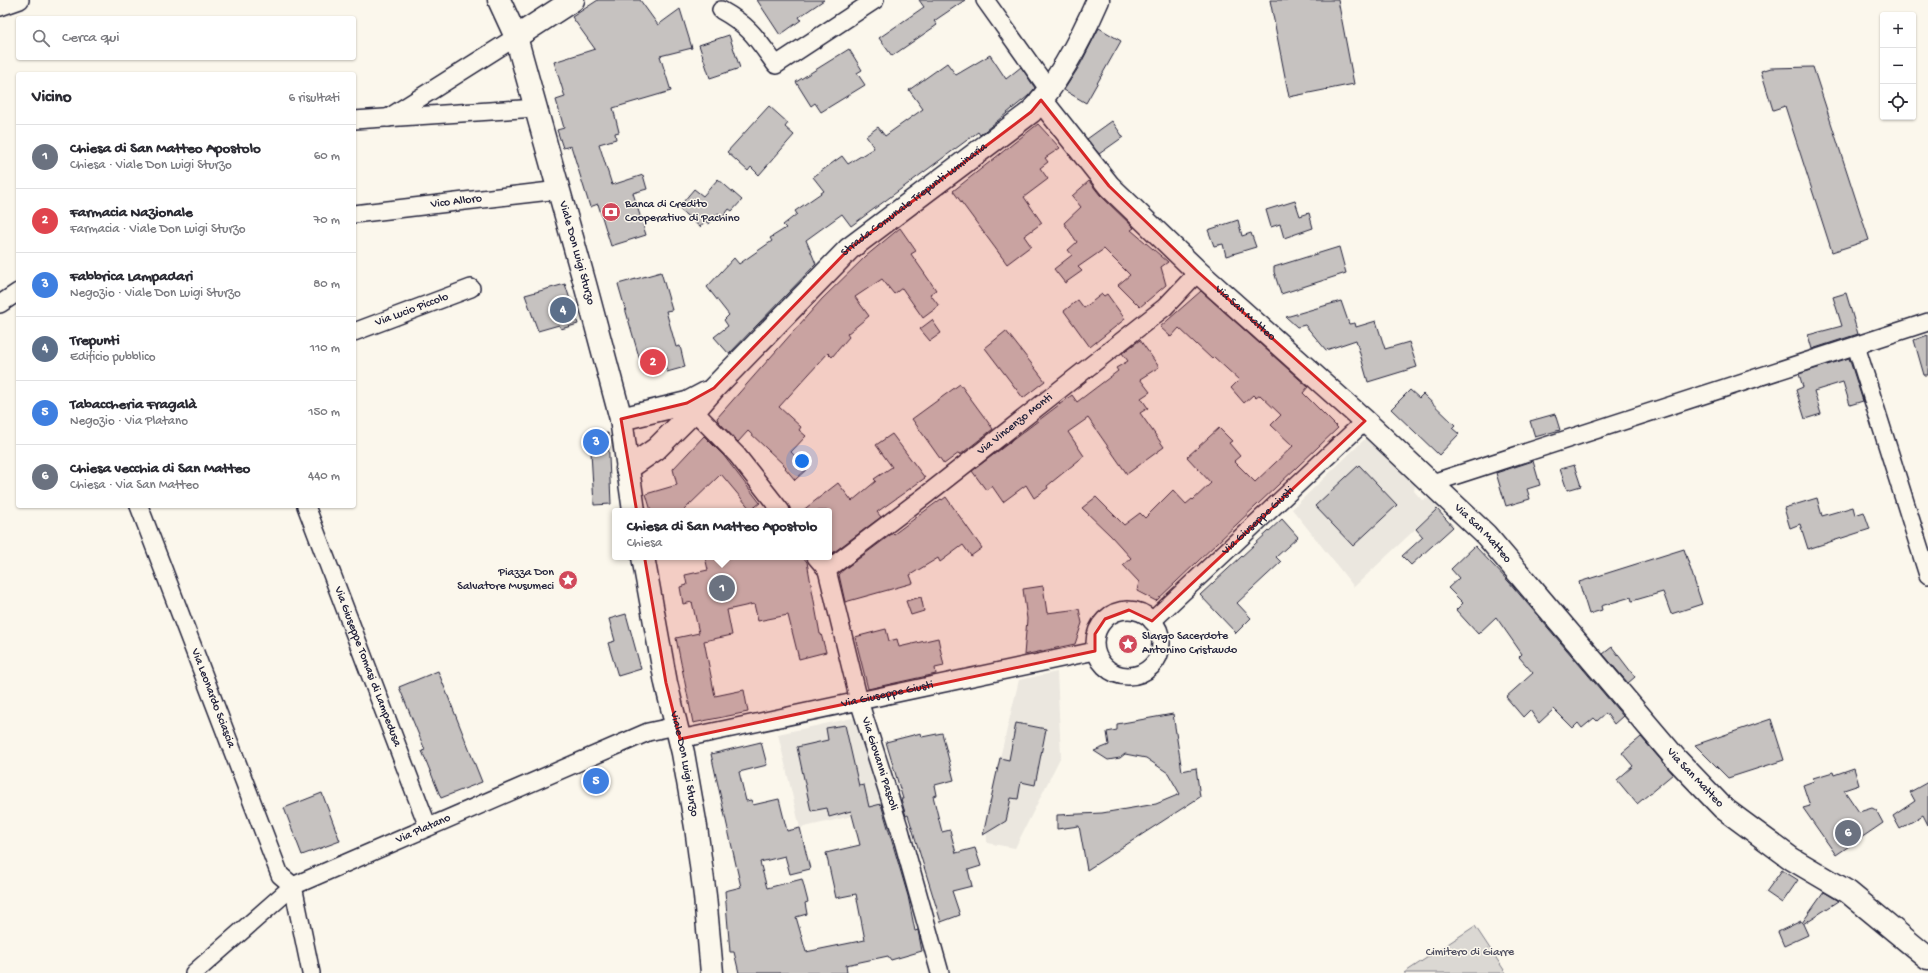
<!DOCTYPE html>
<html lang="it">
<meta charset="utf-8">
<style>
:root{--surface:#fff;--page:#f2f2f3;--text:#2b2b33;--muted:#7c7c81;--line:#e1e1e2;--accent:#d1495b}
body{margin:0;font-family:"Gochi Hand",sans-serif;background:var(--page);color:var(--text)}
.controls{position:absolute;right:12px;top:12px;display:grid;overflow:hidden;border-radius:4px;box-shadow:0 1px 3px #0004}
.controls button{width:36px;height:36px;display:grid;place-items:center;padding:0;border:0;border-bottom:1px solid var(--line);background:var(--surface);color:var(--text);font:20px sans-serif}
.you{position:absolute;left:802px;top:461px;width:14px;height:14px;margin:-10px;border:3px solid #fff;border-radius:50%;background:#1a73e8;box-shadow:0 0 0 6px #1a73e833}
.badge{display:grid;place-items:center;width:26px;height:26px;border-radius:50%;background:var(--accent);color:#fff;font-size:13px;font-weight:700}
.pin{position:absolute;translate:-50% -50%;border:2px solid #fff;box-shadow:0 1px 4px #0006}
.popup{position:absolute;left:612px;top:508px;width:220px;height:52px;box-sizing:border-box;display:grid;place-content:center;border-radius:4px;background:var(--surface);filter:drop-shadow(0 1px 3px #0005);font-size:13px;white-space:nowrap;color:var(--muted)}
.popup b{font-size:15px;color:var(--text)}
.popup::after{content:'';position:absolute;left:50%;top:100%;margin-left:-8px;border:8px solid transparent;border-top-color:var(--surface)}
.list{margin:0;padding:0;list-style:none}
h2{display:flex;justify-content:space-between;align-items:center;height:52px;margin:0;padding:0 16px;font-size:17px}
h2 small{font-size:13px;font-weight:400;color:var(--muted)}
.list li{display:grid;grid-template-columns:26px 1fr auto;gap:12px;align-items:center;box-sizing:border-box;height:64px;padding:0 16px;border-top:1px solid var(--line)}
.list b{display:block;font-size:15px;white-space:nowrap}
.list p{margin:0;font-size:13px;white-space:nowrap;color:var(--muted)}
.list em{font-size:13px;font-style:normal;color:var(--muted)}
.icon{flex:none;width:22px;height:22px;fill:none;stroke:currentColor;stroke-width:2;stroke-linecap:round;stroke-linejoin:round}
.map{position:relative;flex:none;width:1928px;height:973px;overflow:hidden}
.search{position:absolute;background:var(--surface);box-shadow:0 1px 3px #0004;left:16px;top:16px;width:340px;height:44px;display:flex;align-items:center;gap:10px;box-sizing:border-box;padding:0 14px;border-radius:4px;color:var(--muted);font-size:15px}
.panel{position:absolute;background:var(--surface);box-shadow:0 1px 3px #0004;left:16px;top:72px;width:340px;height:436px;border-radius:4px}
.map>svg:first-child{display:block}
.built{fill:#ebe7df}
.green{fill:#dbd8d3;stroke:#7e7d87}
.building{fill:#c6c2c0;stroke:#22223b}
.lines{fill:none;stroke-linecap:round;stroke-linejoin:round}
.street-casing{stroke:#22223b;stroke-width:20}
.secondary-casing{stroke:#22223b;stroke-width:25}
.primary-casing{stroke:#22223b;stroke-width:25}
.street{stroke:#fbf7ec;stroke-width:17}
.secondary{stroke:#fbf7ec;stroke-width:22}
.primary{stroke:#fbf7ec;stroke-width:22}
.marked{fill:#d62828;fill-opacity:0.2;stroke:#d62828;stroke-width:3;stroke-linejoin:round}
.labels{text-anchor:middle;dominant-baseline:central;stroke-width:3;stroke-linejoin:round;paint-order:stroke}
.street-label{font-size:12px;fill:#22223b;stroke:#fbf7ec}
.poi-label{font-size:12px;fill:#22223b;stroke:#fbf7ec;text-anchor:start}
.park-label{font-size:12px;fill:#505061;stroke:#fbf7ec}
</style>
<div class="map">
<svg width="1928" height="973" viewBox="0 0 1928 973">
<rect width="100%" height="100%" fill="#fbf7ec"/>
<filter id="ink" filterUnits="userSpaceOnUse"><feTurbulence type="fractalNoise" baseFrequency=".025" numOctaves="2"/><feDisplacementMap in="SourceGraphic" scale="8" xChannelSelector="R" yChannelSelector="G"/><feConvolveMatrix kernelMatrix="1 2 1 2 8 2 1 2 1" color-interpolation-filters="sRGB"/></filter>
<g filter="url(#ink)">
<g class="built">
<path d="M1366,438L1416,481L1414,491L1422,500L1434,497L1442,504L1354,587L1292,509Z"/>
<path d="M1057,672L1061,756L1015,848L987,843L986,815L1019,680Z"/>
<path d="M857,717L884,812L862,817L861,814L800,828L778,734Z"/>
</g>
<path class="green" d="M1475,926L1506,973H1404Z"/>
<g class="building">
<path d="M598,0H640L658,25L680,9L692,48L660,56L671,91L613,108L619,132L615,133L616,139L599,144L612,185L643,175L647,189L633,193L646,235L611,246L598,204L590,207L571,146L563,148L557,130L564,128L556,100L565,97L554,62L595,49L572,17Z"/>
<path d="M757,0H824L799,17L801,20L780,35Z"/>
<path d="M919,0H965L934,21L937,25L892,56L879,38L924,7Z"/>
<path d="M1270,0H1338L1354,84L1289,97Z"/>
<path d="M1099,28L1121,41L1086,103L1064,90L1080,65Z"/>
<path d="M729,35L740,68L710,78L699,45Z"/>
<path d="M849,49L862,70L857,73L865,85L821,112L815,103L811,106L796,82Z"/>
<path d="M990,55L1006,79L1021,67L1035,88L1028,96L980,135L978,132L851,226L842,214L806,240L816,264L729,354L714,337L728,326L724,320L729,315L707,287L734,258L739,264L772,241L770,238L786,228L783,225L797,214L795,211L824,191L813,177L842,156L848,164L874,148L866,136L878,127L885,136L923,109L909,90L947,63L956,75Z"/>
<path d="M1813,67L1869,240L1832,252L1785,106L1773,110L1761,71L1771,68Z"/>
<path d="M769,106L788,123L785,127L794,135L759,175L751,167L748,171L727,152Z"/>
<path d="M1112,121L1123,137L1099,154L1087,139Z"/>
<path d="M1038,124L1060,148L1045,158L1048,162L1040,168L1048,179L1024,197L1042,223L1024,236L1031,246L1007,264L953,191Z"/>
<path d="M718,179L742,200L732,211L729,209L723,217L718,213L709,224L705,221L700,227L678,208L694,189L703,196Z"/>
<path d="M1089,181L1100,195L1134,228L1131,230L1168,262L1161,267L1166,285L1140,307L1118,285L1130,275L1104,249L1078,267L1082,271L1065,283L1054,269L1072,255L1068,250L1077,242L1064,223L1081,207L1072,196Z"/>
<path d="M1295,201L1300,216L1309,213L1313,228L1284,238L1280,224L1271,227L1266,210Z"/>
<path d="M1238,220L1242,236L1251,233L1256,247L1226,256L1223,244L1214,246L1208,230Z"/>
<path d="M900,228L916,251L911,254L936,290L930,294L939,306L923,318L902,288L894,294L882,279L855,297L869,316L847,334L849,337L832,357L828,353L779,407L801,427L799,430L806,436L791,452L808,468L795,480L785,468L786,467L748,431L738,442L718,421L717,418L822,299L866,256Z"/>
<path d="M1339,247L1346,273L1281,294L1274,272V267Z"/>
<path d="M661,272L672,310L666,311L676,347L680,346L685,367L667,372L666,368L644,374L618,284Z"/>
<path d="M565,284L578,324L561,329L559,325L538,331L525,295Z"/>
<path d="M1201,291L1308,387L1303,393L1338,428L1156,601L1137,591L1139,582L1123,565L1131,558L1111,536L1082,508L1096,497L1124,525L1140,513L1145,518L1173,490L1186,504L1192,499L1193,500L1211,483L1187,457L1219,428L1232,441L1229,443L1240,456L1234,461L1255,482L1293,446L1271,425L1281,415L1260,395L1256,398L1253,395L1244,403L1231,388L1239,380L1214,357L1212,359L1179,328L1171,337L1160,327Z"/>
<path d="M1846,293L1858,334L1812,349L1808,335L1842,326L1833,297Z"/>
<path d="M1102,294L1104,296L1107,294L1125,319L1090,347L1064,311L1078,300L1084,308Z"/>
<path d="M1341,301L1349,324L1355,323L1356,327L1376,321L1385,349L1409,342L1417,367L1368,382L1356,340L1326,350L1305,325L1297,327L1286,317Z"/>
<path d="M932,320L941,333L930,341L920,329Z"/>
<path d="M1006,331L1045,381L1023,398L985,348Z"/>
<path d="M1928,335V375H1924L1914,340Z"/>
<path d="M1140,340L1159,367L1140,379L1150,392L1141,398L1148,408L1140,413L1164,447L1127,474L1088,418L1068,432L1084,456L1047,486L1048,488L1034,498L1026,485L1003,502L992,486L986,490L972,471L1072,395L1077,402L1118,371L1116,368L1128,361L1122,353Z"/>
<path d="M1849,358L1863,401L1850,405L1843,382L1814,391L1821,414L1805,419L1796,390L1803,387L1799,374Z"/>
<path d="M960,384L993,429L960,455L959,453L944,464L912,419Z"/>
<path d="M1410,390L1419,398L1423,394L1455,425L1452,428L1459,434L1439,455L1391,409Z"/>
<path d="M1555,414L1560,430L1535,437L1530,421Z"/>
<path d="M608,433L611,504L594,505L590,434Z"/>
<path d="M892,434L925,478L877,512L881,517L830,555L829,511H802L838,483L852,501L876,481L874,479L892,467L876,445Z"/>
<path d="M704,436L724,456L760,503L751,510L721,474L683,511H651L646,494L677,485L673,469Z"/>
<path d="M1533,461L1540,485L1527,489L1530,499L1506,506L1496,473Z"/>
<path d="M1359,465L1397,505L1353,546L1315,506Z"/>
<path d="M1574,465L1581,486L1567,490L1560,469Z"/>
<path d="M946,497L982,548L971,556L963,545L940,562L938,558L910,575L913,583L845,602L839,575L842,571L893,533L894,534L941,499L942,500Z"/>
<path d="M1817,498L1822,516L1853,507L1855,515L1864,512L1870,529L1808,549L1800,524L1790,528L1784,508Z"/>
<path d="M1437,509L1453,527L1411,565L1402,556L1423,537L1416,529Z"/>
<path d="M1282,519L1298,537L1276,557L1281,562L1237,603L1251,618L1236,633L1200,595Z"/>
<path d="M1475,546L1509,582L1623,716L1614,724L1606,713L1597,721L1594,718L1582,728L1578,723L1573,728L1554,709L1539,723L1530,710L1523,717L1506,697L1533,673L1519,657L1522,654L1496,617L1478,634L1456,610L1463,603L1448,588L1459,578L1451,569Z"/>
<path d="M1684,549L1702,604L1671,614L1663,592L1632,601L1631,597L1601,606L1602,610L1589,614L1579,582Z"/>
<path d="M705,557H803L807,562L820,634H821L826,652L799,659L788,615L758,621L754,604L727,610L732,635L704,641L715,696L744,690L748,712L693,723L676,638L699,633L692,602L683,604L680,587L687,585L685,575L708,570Z"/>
<path d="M1043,586L1047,613L1079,609L1082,623L1075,644L1024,655L1027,619L1023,589Z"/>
<path d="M921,597L924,611L911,615L906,601Z"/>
<path d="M626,614L641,669L618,676L608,643L615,641L609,619Z"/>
<path d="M886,629L889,641L897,639L899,647L938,638L944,666L935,668L936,674L868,689L855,637Z"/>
<path d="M1612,647L1635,677L1628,683L1603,654Z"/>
<path d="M438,671L482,782L441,798L422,751L425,750L399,687Z"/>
<path d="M1173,714L1182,771L1196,768L1200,797L1087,870L1079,826L1057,829V815L1102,813L1156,804L1180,794L1168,773L1146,758L1125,754L1120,758L1108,760L1094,751L1109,745L1107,732L1117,730V724Z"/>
<path d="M1771,719L1784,760L1728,778L1695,745Z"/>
<path d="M1016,723L1046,729L1035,785L1021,782L1018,799L1011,798L1006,821L983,835L1000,758L1009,760Z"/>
<path d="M845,725L859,786L864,785L869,807L881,804L908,896L915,931L918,930L922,951L891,960L888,956L846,965L847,973H739L734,952H730L725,891L741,887L711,754L761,742L767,765L739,772L746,801L751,800L753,805L779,799L787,831L800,828L810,869L790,874L785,856L760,862L767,888L802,879L808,902L805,903L807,914L796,917L806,952L865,940L856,894L836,898L826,853L860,845L851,811L829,817L827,808L811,811L797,747L828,740L826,728Z"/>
<path d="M921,733L922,737L942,733L954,780L935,785L937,795L933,796L942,832L950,830L956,853L975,848L981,866L968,870L972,886L952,891L960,915L941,922L908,815L906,816L901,799H903L886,742Z"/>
<path d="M1641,737L1673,774L1637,804L1617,780L1633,766L1622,753Z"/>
<path d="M1854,768L1859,785L1844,790L1859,812L1872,808L1876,810L1883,823L1836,855L1803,808L1810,806L1803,785L1814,781L1813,778L1833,772L1834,775Z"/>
<path d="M1928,782V825L1923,815L1900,829L1893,816L1915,801L1910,792Z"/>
<path d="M322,793L340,841L302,855L284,808Z"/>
<path d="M1782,870L1798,880L1782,903L1766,892Z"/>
<path d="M1824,892L1839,901L1803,924L1808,935L1784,946L1778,932L1801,921L1802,923Z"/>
</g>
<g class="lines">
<g class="street-casing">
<g id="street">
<path d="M985,0L1049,90"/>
<path d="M0,7L20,0"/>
<path d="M721,10C750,26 757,39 776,65L875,0"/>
<path d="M388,118L516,37"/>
<path d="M354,120L536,108"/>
<path id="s1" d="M354,214L559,190"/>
<path d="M0,304L18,292"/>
<path id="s2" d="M354,332L471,288"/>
<path d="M1856,346L1928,575"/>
<path d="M694,411L737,455L781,511"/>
<path d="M1432,483L1928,322"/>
<path id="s3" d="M139,506L280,875L293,886L311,973"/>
<path id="s4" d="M306,506L428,827"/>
<path id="s5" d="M816,557L827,570L859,701L900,830L940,973"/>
<path id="s6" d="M827,570L926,495L1165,307L1198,272"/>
<circle cx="1128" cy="643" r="33"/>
<path id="s7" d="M1152,621L1365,421"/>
<path id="s8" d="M680,739L1095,651"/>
<path id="s9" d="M194,973L293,886L648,732L676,726"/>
</g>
</g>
<g class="secondary-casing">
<g id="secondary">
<path id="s10" d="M1041,100L1109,186L1198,272L1365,421L1486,535L1677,760L1723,808L1792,859L1848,892L1928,958"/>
</g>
</g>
<g class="primary-casing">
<g id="primary">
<path id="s11" d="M499,0L516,37L585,284L621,419L634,511"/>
<path d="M516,37L573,0"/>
<path d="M621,419L687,403L706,393"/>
<path id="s12" d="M627,469L656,449L694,411L714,388L849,249L1031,112C1060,80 1081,39 1098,0"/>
<path id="s13" d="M643,557L666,683L683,753L696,827L705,896L712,973"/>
</g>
</g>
<use href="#street" class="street"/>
<use href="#secondary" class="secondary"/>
<use href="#primary" class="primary"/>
</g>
</g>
<path class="marked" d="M1041,100L1109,186L1198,272L1365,421L1152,621L1129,610L1105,619L1095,634V651L680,739L666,683L621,419L687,403L714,388L849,249L1031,112Z"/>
<defs>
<g id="bank-disc" transform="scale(1)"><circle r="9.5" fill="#d1495b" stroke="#fbf7ec"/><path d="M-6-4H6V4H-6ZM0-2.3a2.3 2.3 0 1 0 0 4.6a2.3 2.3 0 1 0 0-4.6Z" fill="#fff"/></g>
<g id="sight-disc" transform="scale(1)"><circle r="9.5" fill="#d1495b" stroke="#fbf7ec"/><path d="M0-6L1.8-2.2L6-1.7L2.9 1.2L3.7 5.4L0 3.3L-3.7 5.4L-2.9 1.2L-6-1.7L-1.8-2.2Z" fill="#fff"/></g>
</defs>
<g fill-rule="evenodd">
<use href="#bank-disc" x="611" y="212"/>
<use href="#sight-disc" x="568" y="580"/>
<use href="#sight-disc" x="1128" y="644"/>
</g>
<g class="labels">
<g class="street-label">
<text stroke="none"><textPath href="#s12" startOffset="395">Strada Comunale Trepunti-Luminaria</textPath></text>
<text stroke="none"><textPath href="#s1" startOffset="103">Vico Alloro</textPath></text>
<text stroke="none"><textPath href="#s11" startOffset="265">Viale Don Luigi Sturzo</textPath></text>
<text stroke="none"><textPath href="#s2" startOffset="62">Via Lucio Piccolo</textPath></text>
<text stroke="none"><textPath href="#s10" startOffset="296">Via San Matteo</textPath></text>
<text stroke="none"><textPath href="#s6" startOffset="238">Via Vincenzo Monti</textPath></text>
<text stroke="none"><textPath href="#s7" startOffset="146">Via Giuseppe Giusti</textPath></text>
<text stroke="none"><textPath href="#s10" startOffset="620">Via San Matteo</textPath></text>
<text stroke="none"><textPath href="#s4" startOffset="172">Via Giuseppe Tomasi di Lampedusa</textPath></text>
<text stroke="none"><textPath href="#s8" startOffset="212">Via Giuseppe Giusti</textPath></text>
<text stroke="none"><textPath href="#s3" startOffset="206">Via Leonardo Sciascia</textPath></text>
<text stroke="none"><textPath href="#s13" startOffset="211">Viale Don Luigi Sturzo</textPath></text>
<text stroke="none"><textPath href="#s5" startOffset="218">Via Giovanni Pascoli</textPath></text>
<text stroke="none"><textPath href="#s10" startOffset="944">Via San Matteo</textPath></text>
<text stroke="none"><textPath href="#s9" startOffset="274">Via Platano</textPath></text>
</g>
<g class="poi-label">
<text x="625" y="205">Banca di Credito<tspan x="625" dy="14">Cooperativo di Pachino</tspan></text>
<text x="554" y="573" text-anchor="end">Piazza Don<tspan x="554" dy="14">Salvatore Musumeci</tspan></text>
<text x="1142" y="637">Slargo Sacerdote<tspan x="1142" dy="14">Antonino Cristaudo</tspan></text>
</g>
<g class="park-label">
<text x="1470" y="953">Cimitero di Giarre</text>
</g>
</g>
</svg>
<div class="controls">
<button>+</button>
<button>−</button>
<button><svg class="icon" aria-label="locate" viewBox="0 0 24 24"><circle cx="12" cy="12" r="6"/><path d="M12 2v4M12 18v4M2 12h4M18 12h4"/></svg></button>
</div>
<div class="you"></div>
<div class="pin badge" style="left:722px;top:588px;background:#6b7280">1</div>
<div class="popup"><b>Chiesa di San Matteo Apostolo</b>Chiesa</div>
<div class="pin badge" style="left:653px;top:362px;background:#e0444e">2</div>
<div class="pin badge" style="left:596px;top:442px;background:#3f7fe0">3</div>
<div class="pin badge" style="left:563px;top:310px;background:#5c6f8a">4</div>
<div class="pin badge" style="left:596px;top:781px;background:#3f7fe0">5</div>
<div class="pin badge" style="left:1848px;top:833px;background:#6b7280">6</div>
<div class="search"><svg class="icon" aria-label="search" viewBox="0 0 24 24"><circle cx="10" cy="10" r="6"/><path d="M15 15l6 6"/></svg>Cerca qui</div>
<section class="panel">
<h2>Vicino<small>6 risultati</small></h2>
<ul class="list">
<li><span class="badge" style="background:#6b7280">1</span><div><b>Chiesa di San Matteo Apostolo</b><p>Chiesa · Viale Don Luigi Sturzo</p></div><em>60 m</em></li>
<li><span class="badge" style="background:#e0444e">2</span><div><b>Farmacia Nazionale</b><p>Farmacia · Viale Don Luigi Sturzo</p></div><em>70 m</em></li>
<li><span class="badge" style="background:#3f7fe0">3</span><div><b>Fabbrica Lampadari</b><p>Negozio · Viale Don Luigi Sturzo</p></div><em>80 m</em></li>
<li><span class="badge" style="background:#5c6f8a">4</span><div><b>Trepunti</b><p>Edificio pubblico</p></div><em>110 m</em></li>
<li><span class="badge" style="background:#3f7fe0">5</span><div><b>Tabaccheria Fragalà</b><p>Negozio · Via Platano</p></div><em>150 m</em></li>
<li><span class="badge" style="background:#6b7280">6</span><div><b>Chiesa vecchia di San Matteo</b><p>Chiesa · Via San Matteo</p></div><em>440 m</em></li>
</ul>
</section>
</div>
